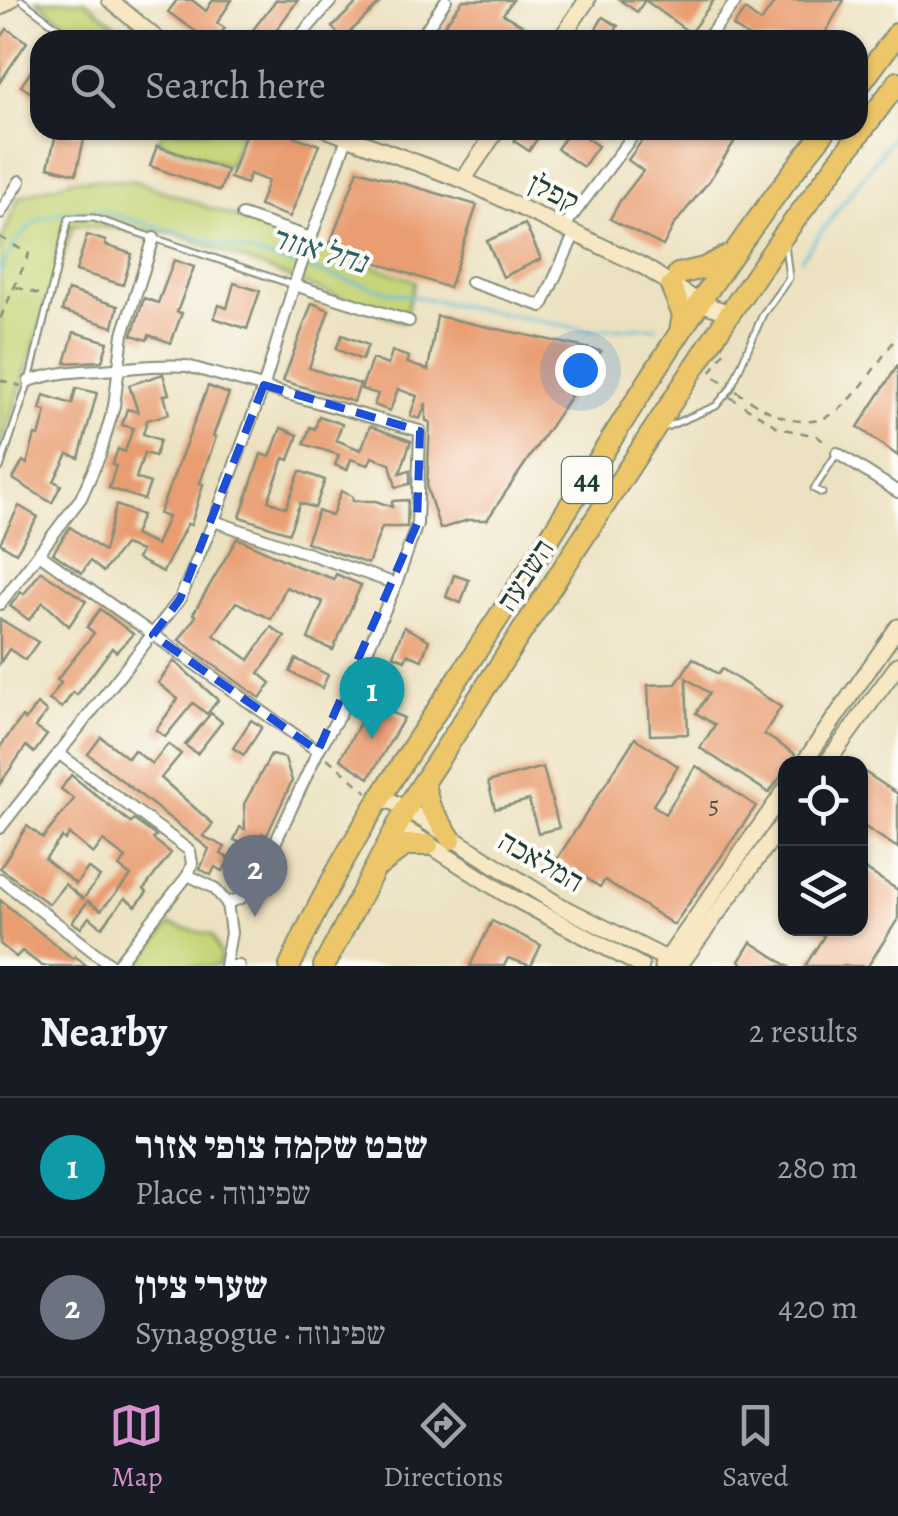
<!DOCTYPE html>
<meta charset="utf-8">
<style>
:root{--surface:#171b24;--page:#20242c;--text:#f1f3f6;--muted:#9ea1a6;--line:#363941;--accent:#d690ce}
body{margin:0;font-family:Alegreya,"Frank Ruhl Libre",serif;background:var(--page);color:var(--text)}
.controls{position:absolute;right:30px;bottom:30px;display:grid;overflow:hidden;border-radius:20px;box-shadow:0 2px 8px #0004}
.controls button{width:90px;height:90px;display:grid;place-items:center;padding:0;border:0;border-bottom:2px solid var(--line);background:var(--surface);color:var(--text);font:50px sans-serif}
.you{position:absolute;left:580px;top:370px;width:35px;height:35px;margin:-25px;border:8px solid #fff;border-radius:50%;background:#1a73e8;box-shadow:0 0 0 15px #1a73e833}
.badge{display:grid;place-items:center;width:65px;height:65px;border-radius:50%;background:var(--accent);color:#fff;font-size:32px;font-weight:700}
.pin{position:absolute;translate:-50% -82px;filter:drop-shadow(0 2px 5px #0008)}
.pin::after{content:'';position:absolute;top:52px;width:35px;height:30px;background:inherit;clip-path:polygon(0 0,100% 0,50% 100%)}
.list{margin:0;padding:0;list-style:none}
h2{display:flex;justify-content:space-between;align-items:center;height:130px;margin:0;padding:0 40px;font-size:42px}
h2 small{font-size:32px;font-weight:400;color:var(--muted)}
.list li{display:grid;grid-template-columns:65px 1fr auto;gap:30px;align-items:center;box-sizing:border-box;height:140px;padding:0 40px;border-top:2px solid var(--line)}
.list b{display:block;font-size:38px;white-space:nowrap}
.list p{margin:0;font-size:32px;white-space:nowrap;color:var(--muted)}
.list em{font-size:32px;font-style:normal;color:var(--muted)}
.icon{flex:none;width:55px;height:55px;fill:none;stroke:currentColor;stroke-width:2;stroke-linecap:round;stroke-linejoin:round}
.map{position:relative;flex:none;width:898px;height:966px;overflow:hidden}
.search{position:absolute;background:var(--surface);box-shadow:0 2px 8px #0004;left:30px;right:30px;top:30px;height:110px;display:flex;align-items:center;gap:25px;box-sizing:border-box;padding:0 35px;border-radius:30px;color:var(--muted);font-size:38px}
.sheet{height:410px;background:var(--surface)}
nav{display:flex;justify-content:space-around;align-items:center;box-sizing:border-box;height:140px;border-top:2px solid var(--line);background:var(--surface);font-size:28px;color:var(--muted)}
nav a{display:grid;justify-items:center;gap:5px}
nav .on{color:var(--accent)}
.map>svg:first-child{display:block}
.green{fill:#c5d476;stroke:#728855;stroke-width:2.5}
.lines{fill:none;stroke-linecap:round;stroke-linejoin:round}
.stream{stroke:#57bad5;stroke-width:2.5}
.building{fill:#e99d71}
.lane-casing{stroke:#868f7a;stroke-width:9}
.street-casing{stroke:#868f7a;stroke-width:14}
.secondary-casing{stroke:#868f7a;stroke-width:19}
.highway-casing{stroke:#868f7a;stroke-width:24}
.path{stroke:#868f7a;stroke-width:2.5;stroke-dasharray:8 8;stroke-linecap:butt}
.lane{stroke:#fff;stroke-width:5}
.street{stroke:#fff;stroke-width:10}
.secondary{stroke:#f7e8c3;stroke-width:15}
.highway{stroke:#ecc669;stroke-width:20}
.marked{fill:none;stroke:#1d4ed8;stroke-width:8;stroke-dasharray:20 12;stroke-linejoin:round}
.labels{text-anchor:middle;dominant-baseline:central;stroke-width:8;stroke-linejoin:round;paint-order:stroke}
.number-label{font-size:25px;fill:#525543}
.shield{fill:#fdfcf7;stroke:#62766e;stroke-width:2.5}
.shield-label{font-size:28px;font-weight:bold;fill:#1f3d34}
.street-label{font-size:30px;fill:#1f3d34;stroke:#fdfcf7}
.water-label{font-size:32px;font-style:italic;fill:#306264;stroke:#fdfcf7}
</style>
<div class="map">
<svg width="898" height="966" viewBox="0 0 898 966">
<rect width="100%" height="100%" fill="#fdfcf7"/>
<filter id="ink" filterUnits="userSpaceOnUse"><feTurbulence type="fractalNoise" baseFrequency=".01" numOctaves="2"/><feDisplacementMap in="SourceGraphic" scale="20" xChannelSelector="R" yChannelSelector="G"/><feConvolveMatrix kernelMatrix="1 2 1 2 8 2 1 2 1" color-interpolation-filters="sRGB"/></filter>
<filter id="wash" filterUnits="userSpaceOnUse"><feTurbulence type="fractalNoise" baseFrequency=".0048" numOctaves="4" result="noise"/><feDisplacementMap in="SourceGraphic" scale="40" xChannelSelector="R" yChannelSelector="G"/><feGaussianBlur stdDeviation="2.25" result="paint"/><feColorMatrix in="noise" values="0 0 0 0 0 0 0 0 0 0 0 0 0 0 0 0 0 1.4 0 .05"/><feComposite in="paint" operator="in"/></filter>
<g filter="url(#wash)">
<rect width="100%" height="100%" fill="#ece1c0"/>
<g class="green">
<path d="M37,0H85L135,40H87Z"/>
<path d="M163,130H242L229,166L159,141Z"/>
<path d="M74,179L135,181L415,281L403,322L175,233L73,225L0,450V244L19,197Z"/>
<path d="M170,925L212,935L221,955L218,966H137Z"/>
</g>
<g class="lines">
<g class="stream">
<path d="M801,259L898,130"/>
<path d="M305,268L390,292L587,330L657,327"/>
<path d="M0,273C23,222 41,210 97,210L298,266"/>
</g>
</g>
<g id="blocks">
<g class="building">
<path d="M177,0H192L206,11L213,0H232L217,23L225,28L216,40H208L168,12Z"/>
<path d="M276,0H298L269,40H245Z"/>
<path d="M360,0H383L343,39L332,27Z"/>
<path d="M463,0H513L503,14L532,31L525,40H480L462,28L454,40H433Z"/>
<path d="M620,0H714L690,33L645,0L637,12Z"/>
<path d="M776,0H844L821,40H753L733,26L745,10L761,22Z"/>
<path d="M603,17L618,26L610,40H589Z"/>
<path d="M7,29L27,42L0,82V39Z"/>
<path d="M40,58V99L21,86Z"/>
<path d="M57,130L85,135L76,174L48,167Z"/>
<path d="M247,130H276L319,145L290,217L259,206L268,181L250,174L246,184L230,178Z"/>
<path d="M522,130H543L529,151L514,141Z"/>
<path d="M570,130H575L598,146L583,167L557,149Z"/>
<path d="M646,130H742L709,181L674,225L663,246L610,219L620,201L643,171L628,160L646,135Z"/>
<path d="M157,146L227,170L220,191L150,166Z"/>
<path d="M358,170L477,205L449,288L329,246Z"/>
<path d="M525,224L541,259L503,277L487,241Z"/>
<path d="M87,235L106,241L105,245L132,254L123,285L76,271Z"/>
<path d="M174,260L194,267L177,312L182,313L171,343L149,335L147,340L132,335L144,298L158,303Z"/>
<path d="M234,283L260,291L247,329L214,318L219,305L227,308Z"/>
<path d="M68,290L118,306L113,327L62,311Z"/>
<path d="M312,303L329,310L309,368L360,384L354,402L283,381Z"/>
<path d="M437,316L601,351L487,520H468L440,529L427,488L430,422L426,421V403L420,419L410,416L417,396L398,389L390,411L374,405L378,394L361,389L372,359L388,365L392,351L409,357L407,363L428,370Z"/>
<path d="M74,332L108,342L102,361L65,363Z"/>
<path d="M342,335L368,345L362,360L336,349Z"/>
<path d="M898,365V456L858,427Z"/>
<path d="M163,374L169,394L164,395L169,414L147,420L143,434L160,440L155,456L144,453L136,478L150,483L144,500L109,488L116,466L112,465L118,449L125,452L133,428L122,425L127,409L138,412L129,385Z"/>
<path d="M208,386L229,394L213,436L216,437L200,483L203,484L191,525L187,524L163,572L137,559L141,551L124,545L103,572L90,561L82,573L53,553L70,527L104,551L116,505L142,515L134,535L156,545L168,517L159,514Z"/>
<path d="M76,388L97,393L79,458L68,454L54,481L61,485L52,503L13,479L23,461L27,464L35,435L39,436L46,411L40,410L44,395L72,404Z"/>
<path d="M319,416L342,424L336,440L361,450L370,426L411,441L400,473L410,470V484L396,487L390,464L372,457L368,465L351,459L347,470L335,465L339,455L304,444L310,427L315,429Z"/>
<path d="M281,428L298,435L289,460L284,458L268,501L286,508L300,471L325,480L315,508L300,503L289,533L240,517L261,454L270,457Z"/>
<path d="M341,491L352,496L353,501H376L392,507V501L408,500L407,527H382L368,564L306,542L318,511L332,516Z"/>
<path d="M19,506L38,517L16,553L0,543Z"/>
<path d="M237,538L299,567L334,579L336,574L361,585L333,650L308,639L323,602L286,587L271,619L236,602L214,635L249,660L271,627L285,637L259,673L271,683L260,698L179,640L196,616L193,614Z"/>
<path d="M41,571L86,601L69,626L43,602L29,620L10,606L21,592L24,594Z"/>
<path d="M454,575L469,580L461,603L446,597Z"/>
<path d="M100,609L133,634L116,652L112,648L77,695L73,692L62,708L49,700L61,683L57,680L94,633L87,627Z"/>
<path d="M0,619L38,642L25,660L9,649L0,663Z"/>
<path d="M404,627L429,640L422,660L407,654L405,660L393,655Z"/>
<path d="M693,658L718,674L722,669L781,707L764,734L795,754L786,764V769L769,793L700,748L715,725L696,713L709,693L686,678L688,734L650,735L648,685L676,684Z"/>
<path d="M296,659L328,675L322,688L290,672Z"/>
<path d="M174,661L218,700L207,714L193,703L165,737L156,730L178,699L158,683Z"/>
<path d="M382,664L393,669L379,696L369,691Z"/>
<path d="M371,703L404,718L369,778L340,759Z"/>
<path d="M37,704L47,712L35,727L47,735L34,753L26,746L0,784V747L22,717L25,720Z"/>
<path d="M211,713L222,722L197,754L185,745Z"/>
<path d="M251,720L262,727L244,755L233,748Z"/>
<path d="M101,737L128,758L134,750L152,764L168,744L181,754L161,778L213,824L203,836L225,847L221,854L230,859L223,871L215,867L211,875L200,869L209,849L88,754Z"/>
<path d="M635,738L678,766L653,805L665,814L696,766L756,806L674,925L605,880L600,887L557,859Z"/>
<path d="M271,755L285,758L292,781L267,835L262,833L255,850L234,840L240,827L245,829L244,804Z"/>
<path d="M543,767L559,828L538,833L529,800L495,809L488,782Z"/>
<path d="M860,769L898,794V848L860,824Z"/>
<path d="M71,775L131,823L134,820L156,836L153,839L171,853L144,889L147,892L136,906L125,898L102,927L89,917L81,928L72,922L88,901L101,910L131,876L119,867L126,858L103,841L93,854L69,834L65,840L62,837L45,859L76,884L88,868L100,877L83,899L65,884L49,904L0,868L27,826L43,838L74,799L61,789Z"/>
<path d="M860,866L898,890V919L868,966H805L824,936L812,928H860Z"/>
<path d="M0,900L73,959L75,956L87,966H42L22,951L16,957L0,944Z"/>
<path d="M492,921L541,945L531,966L508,958L504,966H470Z"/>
<path d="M751,942L788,966H747L739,961Z"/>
</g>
</g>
</g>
<g filter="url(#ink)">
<use href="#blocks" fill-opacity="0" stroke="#868f7a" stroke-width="2.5"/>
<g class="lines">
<g class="lane-casing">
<g id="lane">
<path d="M21,0L75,40"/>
<path d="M664,428L716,406L731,388L763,314L789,278L785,244"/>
<path d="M0,468L29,381L69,218H94L291,284"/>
<path d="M822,493L814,489L836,455"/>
</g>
</g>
<g class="street-casing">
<g id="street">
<path d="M297,40L332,0"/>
<path d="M419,40L446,0"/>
<path d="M706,40L737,0"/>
<path d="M0,213L20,181"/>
<path d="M242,215L311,238"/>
<path d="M564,227L637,130"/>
<path d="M471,282L542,306L575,233"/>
<path d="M294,285L409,321"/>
<path d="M29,381C64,370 80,372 115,369C140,367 161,364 187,366L420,431L417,524L396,584L340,714L318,751L256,884L241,898L227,903L214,888L188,875"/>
<path d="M837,453L898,492"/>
<path d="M214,521L396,584"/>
<path d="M39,554L318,751"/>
<path d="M0,604L81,498L100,455L114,406L123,334L154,238"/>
<path d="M58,753L190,851L192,864L188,875L116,966"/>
<path d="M0,828L180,599L214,521L264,385L294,285L347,138"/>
<path d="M0,879L112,966"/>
<path d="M225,966L231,933L227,903"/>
<path d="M225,966H239"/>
</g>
</g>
<g class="secondary-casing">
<g id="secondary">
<path d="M110,0L158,40"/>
<path d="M0,7L11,0"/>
<path d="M560,40L587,0"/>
<path d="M328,130L463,180L643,266L700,303L730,313"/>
<path d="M463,180L497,130"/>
<path d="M803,764L898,627"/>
<path d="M826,764L898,665"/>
<path d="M378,802L391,801L406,809L559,905L680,966"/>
<path d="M397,824L504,893L641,966"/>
<path d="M662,966L786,789"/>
<path d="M679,966L786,819"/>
</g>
</g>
<g class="highway-casing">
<g id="highway">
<path d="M858,87L898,33"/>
<path d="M678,274L704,268L727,256"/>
<path d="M671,286L683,315L680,331"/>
<path d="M424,785L430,807L451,839"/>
<path d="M380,865L406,845H428"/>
<path d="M290,966C349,831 438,712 517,589C616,434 710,273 826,130"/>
<path d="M324,966L406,809L730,313L783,236L898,82"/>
</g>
</g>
<g class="path">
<path d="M0,237L29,254L0,319"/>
<path d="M16,287L42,295"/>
<path d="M724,352L710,373L725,384"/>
<path d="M0,380L21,386"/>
<path d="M736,391C826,455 845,409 898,335"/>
<path d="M730,397L779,428L817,436L828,445"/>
<path d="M327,758L367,792"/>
</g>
<use href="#lane" class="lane"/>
<use href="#street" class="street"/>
<use href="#secondary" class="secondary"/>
<use href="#highway" class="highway"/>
</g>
</g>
<path class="marked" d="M264,385L420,431L417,524L318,751L153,635L180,599Z"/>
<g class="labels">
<g class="number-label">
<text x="714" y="805">5</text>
</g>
<rect class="shield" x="562" y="457" width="50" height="46" rx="8"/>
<g class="shield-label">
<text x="587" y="480">44</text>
</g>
<g class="street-label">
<text transform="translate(554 192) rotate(25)">קפלן</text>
<text transform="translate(525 575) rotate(-57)">השבעה</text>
<text transform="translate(541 861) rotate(30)">המלאכה</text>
</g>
<g class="water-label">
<text transform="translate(319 249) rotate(16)">נחל אזור</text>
</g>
</g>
</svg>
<div class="controls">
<button><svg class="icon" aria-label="locate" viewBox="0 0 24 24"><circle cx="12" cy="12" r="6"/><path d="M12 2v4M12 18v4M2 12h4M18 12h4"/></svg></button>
<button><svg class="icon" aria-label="layers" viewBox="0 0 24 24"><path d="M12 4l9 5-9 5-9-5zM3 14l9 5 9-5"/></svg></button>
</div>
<div class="you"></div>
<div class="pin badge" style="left:372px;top:739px;background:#0f9aa8">1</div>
<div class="pin badge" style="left:255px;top:917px;background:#6b7280">2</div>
<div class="search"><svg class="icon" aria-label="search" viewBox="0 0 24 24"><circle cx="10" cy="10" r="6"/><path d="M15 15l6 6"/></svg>Search here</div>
</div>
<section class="sheet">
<h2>Nearby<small>2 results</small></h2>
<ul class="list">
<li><span class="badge" style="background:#0f9aa8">1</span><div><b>שבט שקמה צופי אזור</b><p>Place · שפינוזה</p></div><em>280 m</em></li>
<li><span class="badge" style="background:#6b7280">2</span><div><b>שערי ציון</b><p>Synagogue · שפינוזה</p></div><em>420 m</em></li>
</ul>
</section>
<nav>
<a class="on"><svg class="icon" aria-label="map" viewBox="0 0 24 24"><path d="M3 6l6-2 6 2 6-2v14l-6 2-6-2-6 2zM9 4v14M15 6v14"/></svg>Map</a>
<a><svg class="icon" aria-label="directions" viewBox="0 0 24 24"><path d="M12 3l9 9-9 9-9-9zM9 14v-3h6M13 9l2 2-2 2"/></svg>Directions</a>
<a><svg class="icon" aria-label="saved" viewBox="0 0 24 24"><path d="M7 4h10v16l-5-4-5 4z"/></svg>Saved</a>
</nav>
